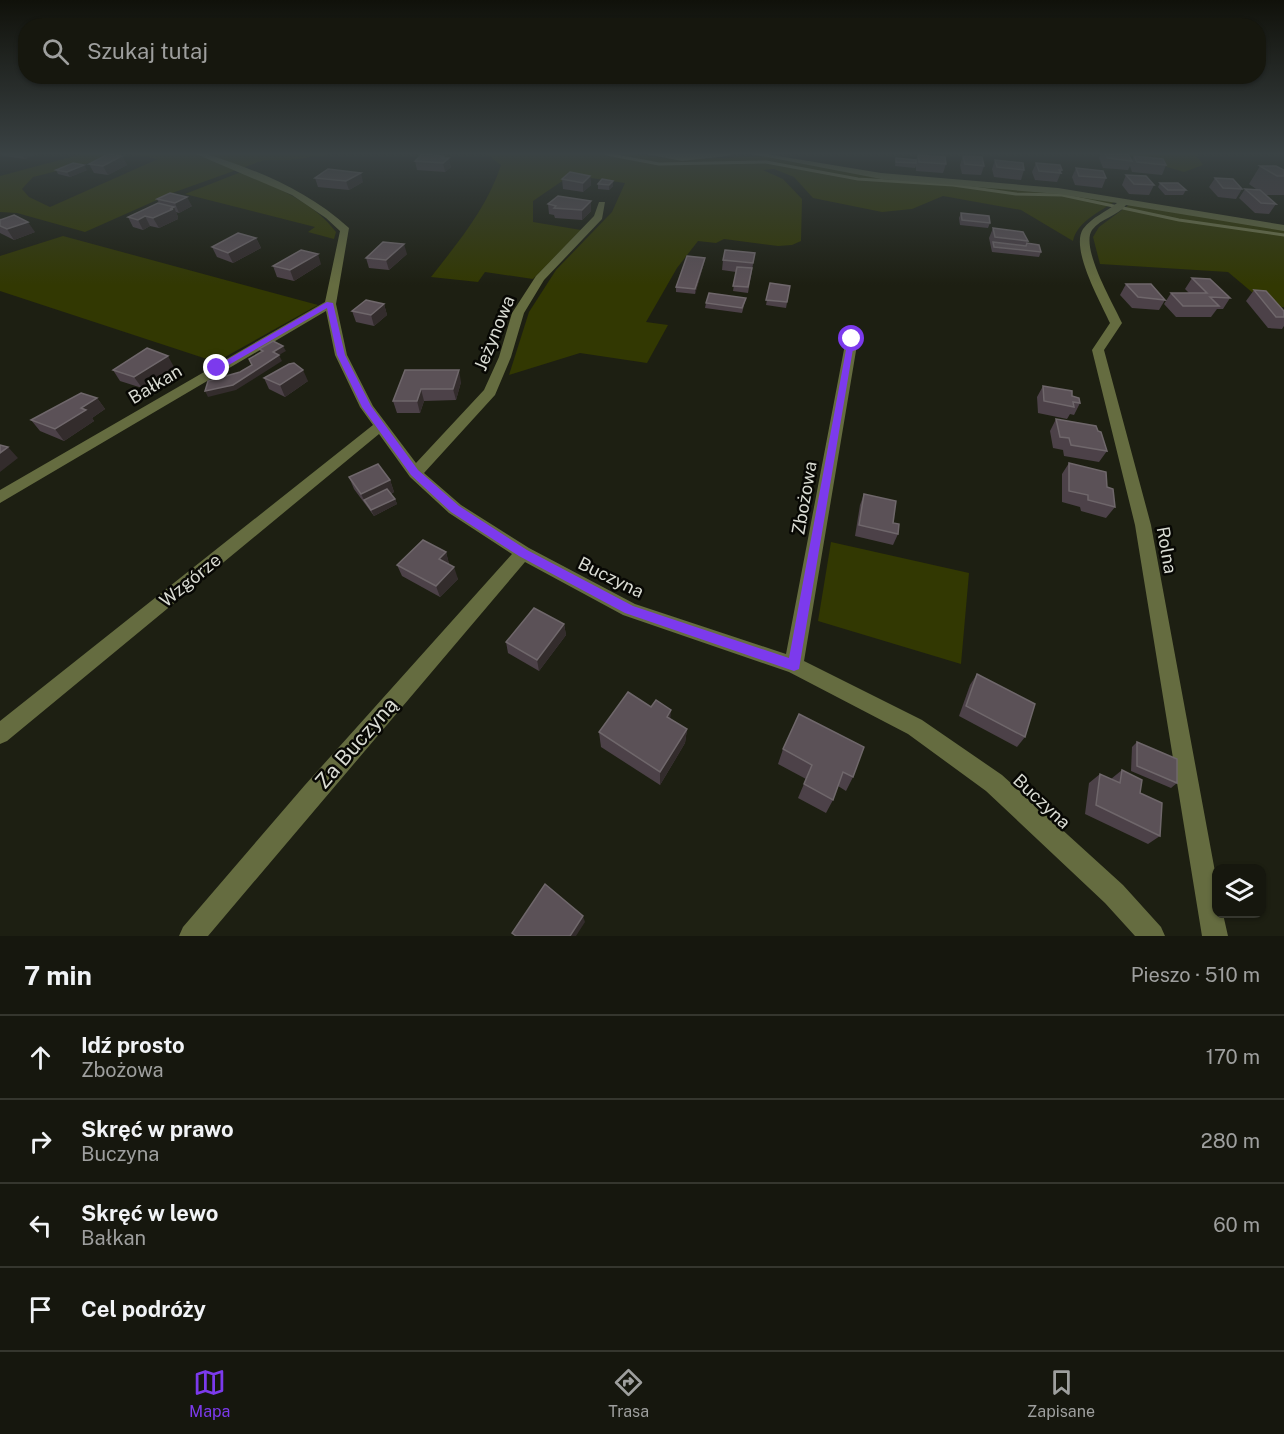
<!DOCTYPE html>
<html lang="pl">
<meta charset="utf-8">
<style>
:root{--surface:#16170e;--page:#1f2017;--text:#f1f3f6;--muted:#9e9f9e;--line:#35362e;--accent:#7c3aed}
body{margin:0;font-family:"Public Sans",sans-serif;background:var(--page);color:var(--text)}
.controls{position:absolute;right:18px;bottom:18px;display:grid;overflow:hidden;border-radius:12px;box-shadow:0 2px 4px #0004}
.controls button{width:54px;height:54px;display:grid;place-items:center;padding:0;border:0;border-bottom:2px solid var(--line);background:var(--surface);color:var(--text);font:30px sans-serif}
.stop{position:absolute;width:18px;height:18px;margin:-14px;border:4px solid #7c3aed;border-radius:50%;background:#fff}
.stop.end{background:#7c3aed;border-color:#fff;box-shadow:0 2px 6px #0008}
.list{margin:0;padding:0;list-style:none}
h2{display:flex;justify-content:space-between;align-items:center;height:78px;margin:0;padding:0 24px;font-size:26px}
h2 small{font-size:20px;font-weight:400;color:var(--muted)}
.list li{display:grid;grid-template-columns:39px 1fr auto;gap:18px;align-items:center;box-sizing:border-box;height:84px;padding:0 24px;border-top:2px solid var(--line)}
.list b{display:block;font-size:22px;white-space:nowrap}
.list p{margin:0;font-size:20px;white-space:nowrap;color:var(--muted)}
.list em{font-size:20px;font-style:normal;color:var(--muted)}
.icon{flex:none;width:33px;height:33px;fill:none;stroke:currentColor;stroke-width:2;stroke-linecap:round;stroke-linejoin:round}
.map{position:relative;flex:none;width:1284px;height:936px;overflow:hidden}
.search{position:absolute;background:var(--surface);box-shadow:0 2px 4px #0004;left:18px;right:18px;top:18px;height:66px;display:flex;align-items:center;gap:15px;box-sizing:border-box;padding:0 21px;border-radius:24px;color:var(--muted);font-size:22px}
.sheet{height:414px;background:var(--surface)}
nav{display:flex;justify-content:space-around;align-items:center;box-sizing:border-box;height:84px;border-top:2px solid var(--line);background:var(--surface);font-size:16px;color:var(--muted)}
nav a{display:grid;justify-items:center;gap:3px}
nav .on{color:var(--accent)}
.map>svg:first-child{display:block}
.green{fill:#323802}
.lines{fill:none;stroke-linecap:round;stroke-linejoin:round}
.stream{stroke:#747a4c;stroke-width:3}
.minor{fill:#656c40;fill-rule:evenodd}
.wall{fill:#4c4148}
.shaded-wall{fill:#332c2c}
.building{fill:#5b5157;stroke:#6f676b;stroke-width:1.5}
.route{fill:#7c3aed}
.labels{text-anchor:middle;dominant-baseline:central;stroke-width:5;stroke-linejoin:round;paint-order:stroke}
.street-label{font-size:18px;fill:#d9dbd3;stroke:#080804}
.near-street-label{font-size:21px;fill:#d9dbd3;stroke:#080804}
</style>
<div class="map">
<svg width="1284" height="936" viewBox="0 0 1284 936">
<rect width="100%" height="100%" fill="#1d1f12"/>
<g class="green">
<path d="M82,154H125L33,177L22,189L29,197L50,207L158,159L133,154H331L291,160H264L175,192L85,232L17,213L0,212V176Z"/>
<path d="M486,154H635L679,160L764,156L883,178L1063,194L1114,202C1099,212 1077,222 1073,241L1021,210L943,196L912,209L882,212L813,198L794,177L774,169L763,170L783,179L802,199L801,241L792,245L778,246L724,239L716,243L698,241L677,268L646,322L668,325L647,363L580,353L509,375L529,312L556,270L612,212L625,183L571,175L533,201V222L581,230L533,279L485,272L478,282L431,277C459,241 487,208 501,165Z"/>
<path d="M1123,154H1195L1203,165L1184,172Z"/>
<path d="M241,172C275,187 313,201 336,232L334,239L308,232L315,227L185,194Z"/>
<path d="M1130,204L1284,230V307L1272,309L1228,272L1100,264L1093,237L1099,227Z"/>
<path d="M63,236L318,305L216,362L0,291V256Z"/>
<path d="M831,542L969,573L961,664L818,621Z"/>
</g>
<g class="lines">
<path class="stream" d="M606,154L659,164L766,162L858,179L953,185L1016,194L1062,195L1179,220L1284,235"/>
<g class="minor">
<path d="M196,154H207C259,171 307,190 349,228L336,304L347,355L373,406L416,463L484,390L499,357L512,313L536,276L594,216L599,202H605L602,219L544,280L524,313L511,357L495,395L424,473L461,505L529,548L635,604L786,654L846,339L852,335L856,336L858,339L804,661L922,720L1002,775L1123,885L1161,927L1165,936H1135L1105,903L986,791L908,734L789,672L623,615L525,562L208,936H179L183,927L305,785L512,554L449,513L410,477L379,434L7,741L0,744V721L373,425L360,407L335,355L326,311L0,503V490L325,302L340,231L326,218L292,195Z"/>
<path d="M646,154H731L727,156L682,161Z"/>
<path d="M751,154H766L881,173L1058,188L1284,225V231L1126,205C1118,216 1101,218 1092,230C1080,248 1114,305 1122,323L1104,350L1151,525L1216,877V914H1223L1228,936H1202L1135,525L1092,350L1110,323C1101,303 1070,249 1083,229C1092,217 1106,212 1117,203L1058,194L881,179Z"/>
</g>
</g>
<g class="wall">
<path d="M1,154H37L25,159L3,156Z"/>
<path d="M1101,154H1128L1132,160L1134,156L1166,165L1162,175L1132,172L1130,166L1128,170L1103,168L1099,158Z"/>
<path d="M918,155L946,164L943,173L916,171V166L915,168L895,166L896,158L916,160Z"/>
<path d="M122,156L127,165L108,175L94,173L89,164Z"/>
<path d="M963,156L984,166L981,175L962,174L960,165Z"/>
<path d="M445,158L451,167L445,172L417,170L415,161Z"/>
<path d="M995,160L1024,170L1021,180L994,177L992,169Z"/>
<path d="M1036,163L1062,170L1057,182L1035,180L1032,172Z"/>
<path d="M1260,166L1284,170V195H1266L1276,204L1269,214L1255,213L1239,198L1245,189H1256L1249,184Z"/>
<path d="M1076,168L1106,178L1102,188L1075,185L1072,177Z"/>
<path d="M56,170H87L70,177L58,174Z"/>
<path d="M1126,175L1154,185L1149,195L1129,194L1122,185Z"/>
<path d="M590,176L591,185L583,192L563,189L562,179Z"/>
<path d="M315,178L363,182L349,190L318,187Z"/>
<path d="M1215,178L1242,189L1236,199L1218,197L1209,187Z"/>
<path d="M1160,183L1186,190L1183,195H1165L1158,187Z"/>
<path d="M598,184L613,186L609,190L598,189Z"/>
<path d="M157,199L192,206L179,213L176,212L178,217L177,218L178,219L159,228L150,226L143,230L133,227L128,217L159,203Z"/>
<path d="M548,204L591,211L582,220L555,218L554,215L549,214Z"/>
<path d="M961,213L990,223L988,228L960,225L959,218Z"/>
<path d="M0,218L1,220L35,232L14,240L0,233Z"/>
<path d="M993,228L1028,241L1027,243L1041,252L1039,257L992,252L989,238Z"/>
<path d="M256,238L261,248L233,263L217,257L212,247Z"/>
<path d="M755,253L748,293L733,291L736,272L722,270L723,260Z"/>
<path d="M407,254L389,270L369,268L366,258Z"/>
<path d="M705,258L704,263L695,294L676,292V287Z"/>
<path d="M321,264L294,281L277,277L273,266Z"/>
<path d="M1192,278L1230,298L1223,309H1217L1211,317H1176L1164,304L1171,293H1189L1185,289Z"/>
<path d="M770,283L790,286L786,308L766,305Z"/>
<path d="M1126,284L1165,300L1159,310L1132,308L1120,295Z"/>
<path d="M1254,290L1284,311V326L1282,329L1268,328L1246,301Z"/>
<path d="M746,298L742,313L705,308L706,303Z"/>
<path d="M384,304L387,315L374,326L356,322L352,311Z"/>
<path d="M174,367L142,388L120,381L113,370Z"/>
<path d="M405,370L461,382L456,400L424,401L420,413H397L393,401Z"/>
<path d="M264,378L308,381L285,397L269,389Z"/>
<path d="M1043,386L1072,396L1080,403L1074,415L1070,414L1067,419L1038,413L1037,397Z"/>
<path d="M97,398L105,409L92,418L94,421L64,441L40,431L31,420Z"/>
<path d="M1056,419L1098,431L1107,451L1099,462L1064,456L1063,450L1053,448L1050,431Z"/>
<path d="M1069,463L1107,487L1115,507L1106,518L1081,511L1080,507L1062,502V474Z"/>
<path d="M349,477L390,480L394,492L391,494L395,499L397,504L374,516L354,489Z"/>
<path d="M864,494L893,523L898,534L893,545L855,536L860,505Z"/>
<path d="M446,552L449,564L458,579L440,597L402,576L397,565Z"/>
<path d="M564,624L566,635L539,671L508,653L506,642Z"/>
<path d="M977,674L1025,737L1017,747L959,716L970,685Z"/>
<path d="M799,714L853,777L846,791L838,786L833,800L826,813L798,798L806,779L778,764L783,749Z"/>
<path d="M671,719L687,729L685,743L660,785L601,747L599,732Z"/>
<path d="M1137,742L1177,783L1171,788L1131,771L1132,747Z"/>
<path d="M1122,770L1140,793L1160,836L1148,844L1085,814L1089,783L1100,774L1111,779Z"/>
</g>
<g class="shaded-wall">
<path d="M21,154H37L25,159Z"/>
<path d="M122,156L127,165L108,175L103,166Z"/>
<path d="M444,156L445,161L449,158L451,167L445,172L442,158Z"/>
<path d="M84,165L87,170L70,177L67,172Z"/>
<path d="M361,173L363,182L349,190L346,181Z"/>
<path d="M590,176L591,185L583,192V183Z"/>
<path d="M613,181V186L609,190V185Z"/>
<path d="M187,197L192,206L179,213L175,203Z"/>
<path d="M591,201V211L582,220V210Z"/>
<path d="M174,207L178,217L177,218L178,219L159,228L153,218Z"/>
<path d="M145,216L150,226L143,230L138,220Z"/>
<path d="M28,222L35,232L14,240L7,229Z"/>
<path d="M256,238L261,248L233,263L228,253Z"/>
<path d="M404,244L407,254L389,270L386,260Z"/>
<path d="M318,254L321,264L294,281L290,270Z"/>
<path d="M705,258L704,263L695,294V289Z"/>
<path d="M384,304L387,315L374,326L371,315Z"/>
<path d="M283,346L286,351L279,355L282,361L236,390L208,397L205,391L233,385L273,352Z"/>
<path d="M168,356L174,367L142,388L134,377Z"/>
<path d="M303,370L308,381L285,397L280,385Z"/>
<path d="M459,370L461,382L456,400L453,389Z"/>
<path d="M421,389L424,401L420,413L417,401Z"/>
<path d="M97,398L105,409L92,418L94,421L64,441L55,429L81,408Z"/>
<path d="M8,447L18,458L0,472V453Z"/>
<path d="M390,480L394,492L367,505L364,500L361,494Z"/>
<path d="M395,499L397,504L374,516L371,510Z"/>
<path d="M446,552L449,564L443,570L439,559Z"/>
<path d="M454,567L458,579L440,597L436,586Z"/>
<path d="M564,624L566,635L539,671L537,660Z"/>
<path d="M671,710L670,725L667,717Z"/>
<path d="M687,729L685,743L660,785V772Z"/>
<path d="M583,916L585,922L576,936H570Z"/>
</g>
<g class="building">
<path d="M108,154L122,156L103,166L89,164Z"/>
<path d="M422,154L444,156L442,158H449L443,163L415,161Z"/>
<path d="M1105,154H1128L1132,161L1108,158Z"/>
<path d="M918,155L945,157L946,164L919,162Z"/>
<path d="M963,156L982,157L984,166L965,164Z"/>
<path d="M1134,156L1163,159L1166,165L1137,162Z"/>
<path d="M896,158L916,160V163L896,162Z"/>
<path d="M995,160L1023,163L1024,170L997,167Z"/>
<path d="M73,163L84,165L67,172L56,170Z"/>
<path d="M1036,163L1060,165L1062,170H1059L1061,173L1039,171Z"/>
<path d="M1260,166H1276L1284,170V176H1277Z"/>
<path d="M1076,168L1103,171L1106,178L1079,176Z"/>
<path d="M328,169L361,173L346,181L315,178Z"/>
<path d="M570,172L590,176L583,183L562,179Z"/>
<path d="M1126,175L1146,176L1154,185L1134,184Z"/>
<path d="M1215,178L1233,179L1242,189L1223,188Z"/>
<path d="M602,179L613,181L609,185L598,184Z"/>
<path d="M1160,183H1178L1186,190H1168Z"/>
<path d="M1245,189L1260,190L1276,204L1261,203Z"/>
<path d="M170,193L187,197L175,203L157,199Z"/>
<path d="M558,196L591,201L582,210L554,208L556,206L548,204Z"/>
<path d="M158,203L174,207L170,209H173L153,218L145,216L138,220L128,217Z"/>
<path d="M961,213L989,216L990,223L962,220Z"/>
<path d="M14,215L28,222L7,229L0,226V220Z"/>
<path d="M993,228L1023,232L1028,241L995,237Z"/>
<path d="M238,233L256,238L228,253L212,247Z"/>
<path d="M383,242L404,244L386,260L366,258Z"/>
<path d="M993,242L1026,246L1027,243L1039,245L1041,252L994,247Z"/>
<path d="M301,250L318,254L290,270L273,266Z"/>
<path d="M725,250L755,253L753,263L723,260Z"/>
<path d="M687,256L705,258L695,289L676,287Z"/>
<path d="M737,267L752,268L748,287L733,286Z"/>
<path d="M1192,278L1210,279L1230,298L1210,297L1219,306H1183L1171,293H1207Z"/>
<path d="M770,283L790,286L787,302L766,300Z"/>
<path d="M1126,284H1151L1165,300L1138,297Z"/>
<path d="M1254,290L1266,291L1284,311V317H1276Z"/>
<path d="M709,293L746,298L742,308L706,303Z"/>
<path d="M366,300L384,304L371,315L352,311Z"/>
<path d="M273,341L283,346L273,352L279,355L233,385L205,391L208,381L240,372L252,365L249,359L263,351L259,349Z"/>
<path d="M147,348L168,356L134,377L113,370Z"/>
<path d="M294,363L303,370L280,385L264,378L289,364Z"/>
<path d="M405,370H459L453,389H421L417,401H393Z"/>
<path d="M1043,386L1072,391V396L1079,398L1080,403L1073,402L1074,407L1044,401Z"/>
<path d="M81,393L97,398L81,408L86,410L55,429L31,420Z"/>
<path d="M1056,419L1096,426L1098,431L1101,432L1107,451L1071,445L1069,438L1060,437Z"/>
<path d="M0,445L8,447L0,453Z"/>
<path d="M1069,463L1106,472L1107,487L1113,489L1115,507L1088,500V495L1069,491Z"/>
<path d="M378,464L390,480L361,494L349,477Z"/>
<path d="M387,489L395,499L371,510L364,500Z"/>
<path d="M864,494L896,501L893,523L899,524L898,534L859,525Z"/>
<path d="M423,540L446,552L439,559L454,567L436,586L397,565Z"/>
<path d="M534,608L564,624L537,660L506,642Z"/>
<path d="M977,674L1035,704L1025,737L966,706Z"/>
<path d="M628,692L651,707L656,700L671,710L667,717L687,729L660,772L599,732Z"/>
<path d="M799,714L864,747L853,777L843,772L833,800L804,784L812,765L783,749Z"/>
<path d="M1137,742L1177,759V783L1137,766Z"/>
<path d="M1122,770L1142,780L1140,793L1162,803L1160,836L1096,805L1100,774L1120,783Z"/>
<path d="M545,884L583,916L570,936H516L512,933Z"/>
</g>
<linearGradient id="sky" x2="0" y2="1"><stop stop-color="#10110a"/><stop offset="0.54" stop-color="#3a4244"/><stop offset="1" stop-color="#3a4244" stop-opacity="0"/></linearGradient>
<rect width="1284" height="285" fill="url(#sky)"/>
<path class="route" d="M327,302L333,303L345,355L371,406L418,470L459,506L527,550L633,606L789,658L848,339L855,337L799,669L794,671L625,613L519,556L451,512L411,475L362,407L337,355L327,308L220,370L213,368Z"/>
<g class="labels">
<g class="street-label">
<text transform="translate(494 333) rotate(-68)">Jeżynowa</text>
<text transform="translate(155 384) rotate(-31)">Bałkan</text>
<text transform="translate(804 498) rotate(-80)">Zbożowa</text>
<text transform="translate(1167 550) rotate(80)">Rolna</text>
<text transform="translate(611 577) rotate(26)">Buczyna</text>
<text transform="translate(190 580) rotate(-39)">Wzgórze</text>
<text transform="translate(1042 801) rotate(43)">Buczyna</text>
</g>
<g class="near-street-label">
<text transform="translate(356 743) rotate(-49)">Za Buczyną</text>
</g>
</g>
</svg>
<div class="controls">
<button><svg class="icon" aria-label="layers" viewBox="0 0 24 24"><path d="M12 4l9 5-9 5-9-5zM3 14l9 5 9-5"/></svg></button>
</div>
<div class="stop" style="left:852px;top:339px"></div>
<div class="stop end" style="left:217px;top:368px"></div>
<div class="search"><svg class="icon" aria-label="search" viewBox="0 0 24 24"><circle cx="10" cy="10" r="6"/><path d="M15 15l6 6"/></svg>Szukaj tutaj</div>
</div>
<section class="sheet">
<h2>7 min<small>Pieszo · 510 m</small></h2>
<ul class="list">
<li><svg class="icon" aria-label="ahead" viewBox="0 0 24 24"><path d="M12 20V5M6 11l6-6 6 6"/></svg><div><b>Idź prosto</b><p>Zbożowa</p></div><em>170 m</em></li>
<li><svg class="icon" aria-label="right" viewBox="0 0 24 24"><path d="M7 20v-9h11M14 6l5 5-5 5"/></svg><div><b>Skręć w prawo</b><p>Buczyna</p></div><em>280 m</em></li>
<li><svg class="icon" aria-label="left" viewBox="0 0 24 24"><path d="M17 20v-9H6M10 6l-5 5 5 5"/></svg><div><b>Skręć w lewo</b><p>Bałkan</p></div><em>60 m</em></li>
<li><svg class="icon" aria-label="arrive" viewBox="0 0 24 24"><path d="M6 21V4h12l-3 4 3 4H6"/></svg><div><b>Cel podróży</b></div></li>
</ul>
</section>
<nav>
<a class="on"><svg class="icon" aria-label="map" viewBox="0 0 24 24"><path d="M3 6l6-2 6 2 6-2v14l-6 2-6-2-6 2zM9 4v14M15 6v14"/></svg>Mapa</a>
<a><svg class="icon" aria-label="directions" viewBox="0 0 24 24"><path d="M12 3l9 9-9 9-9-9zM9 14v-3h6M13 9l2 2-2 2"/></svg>Trasa</a>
<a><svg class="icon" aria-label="saved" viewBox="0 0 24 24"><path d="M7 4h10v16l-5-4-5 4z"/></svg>Zapisane</a>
</nav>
